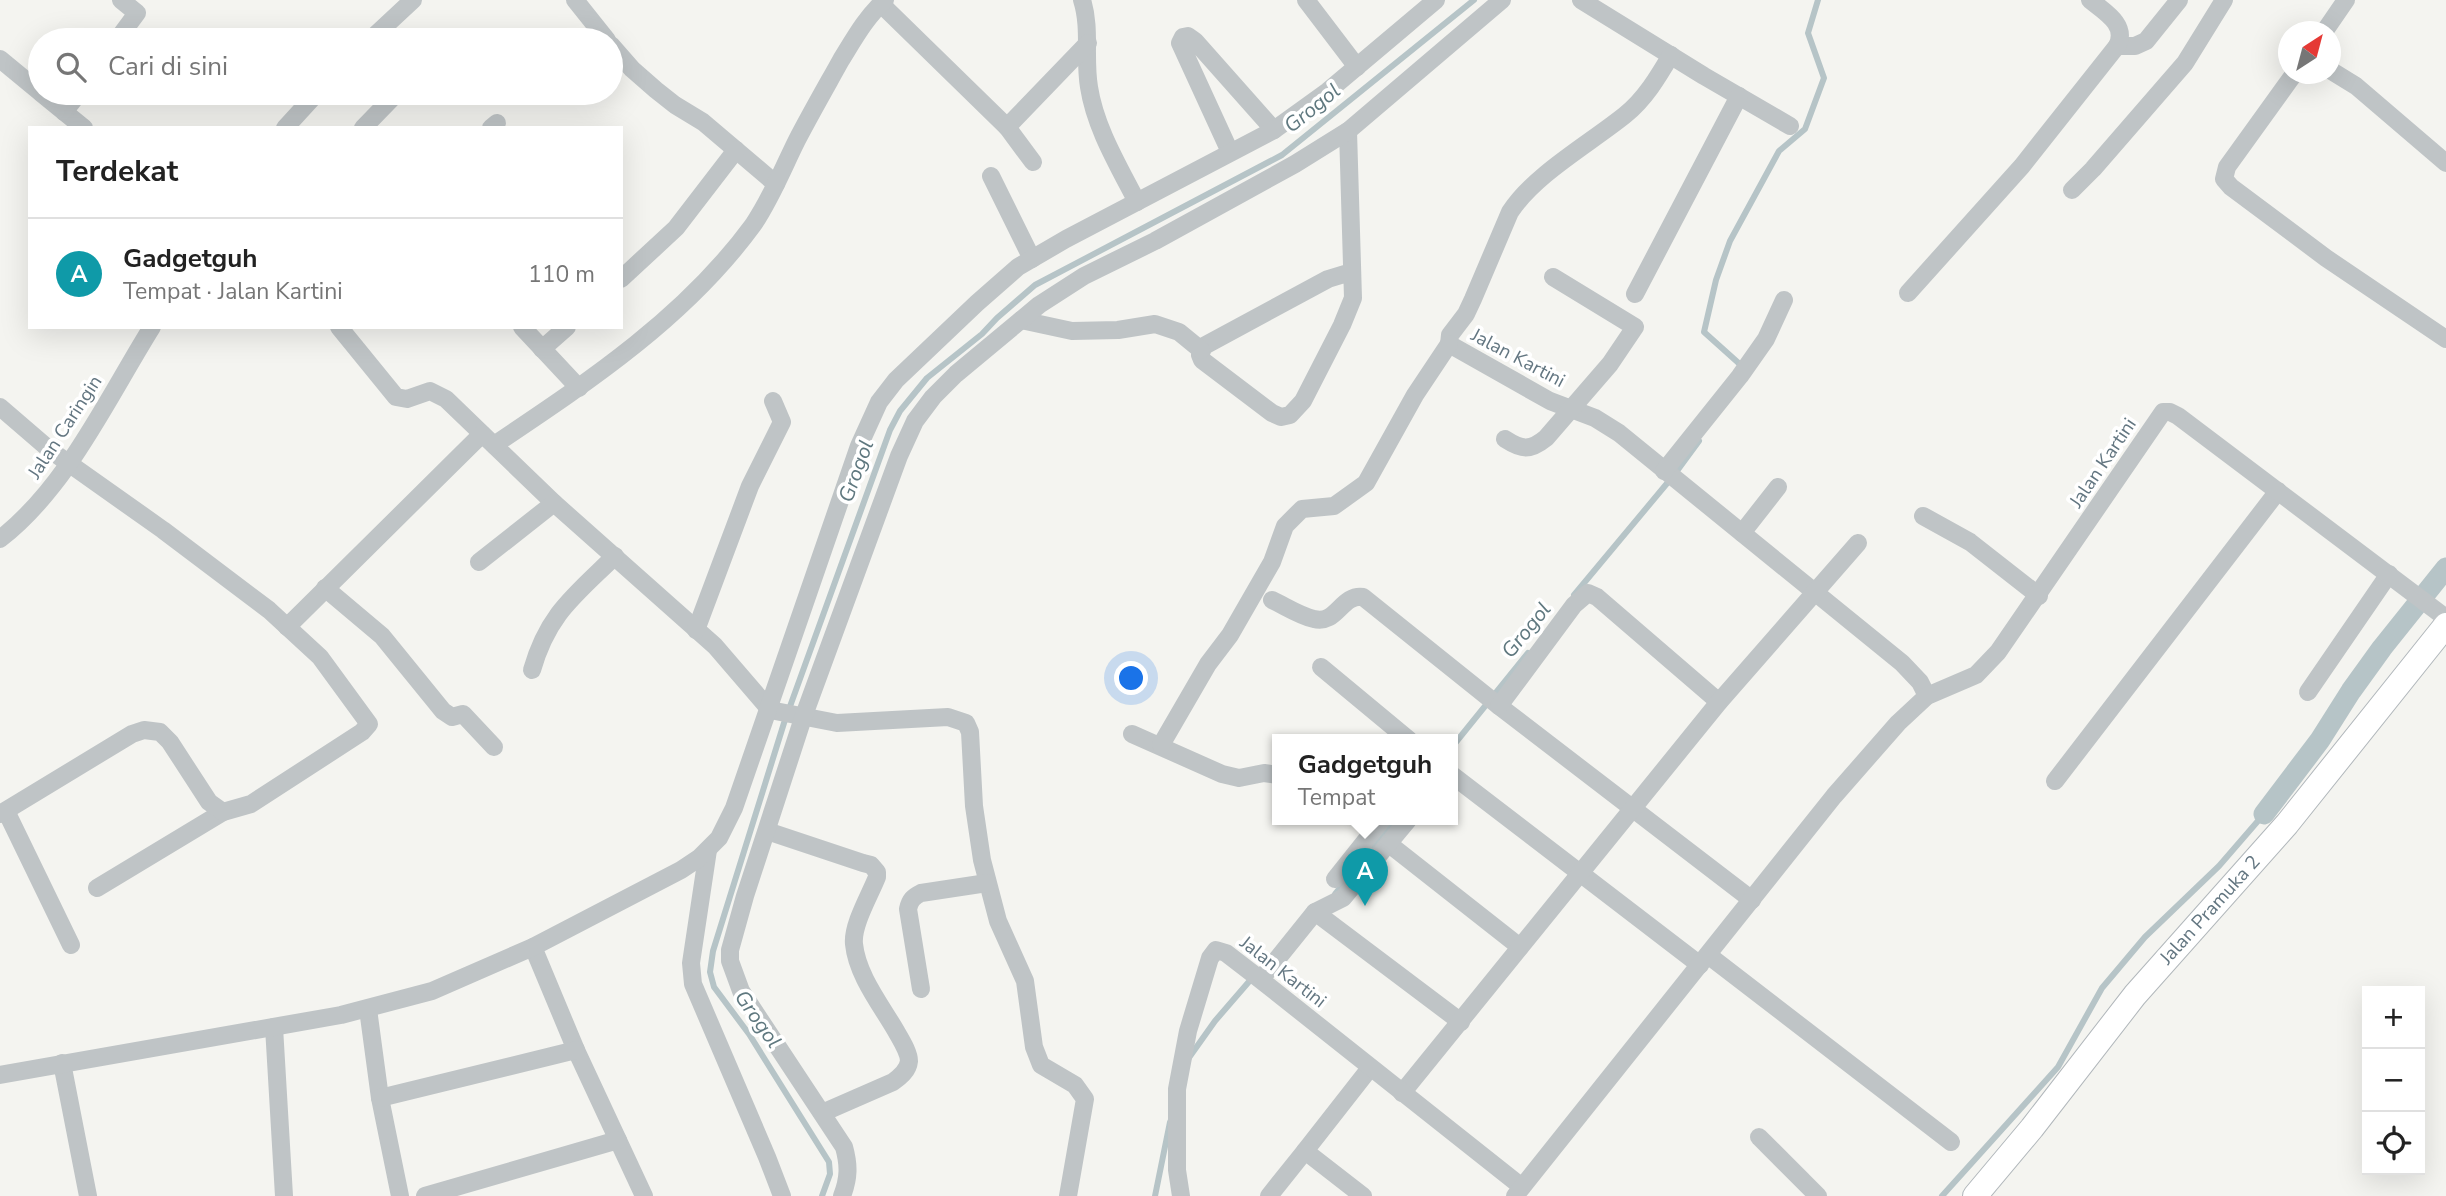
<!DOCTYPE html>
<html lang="id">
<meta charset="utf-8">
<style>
:root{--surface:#fff;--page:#f2f2f2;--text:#222;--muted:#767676;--line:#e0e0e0;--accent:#e24122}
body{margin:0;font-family:"Nunito Sans",sans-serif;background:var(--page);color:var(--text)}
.controls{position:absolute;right:21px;bottom:21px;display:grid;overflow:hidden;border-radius:0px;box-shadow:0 7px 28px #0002}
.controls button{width:63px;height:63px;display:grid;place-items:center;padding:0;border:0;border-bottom:2px solid var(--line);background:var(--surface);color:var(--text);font:35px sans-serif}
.compass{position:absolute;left:2278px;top:21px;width:63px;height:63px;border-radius:50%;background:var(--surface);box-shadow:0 7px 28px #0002;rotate:36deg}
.you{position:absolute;left:1132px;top:679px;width:24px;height:24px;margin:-18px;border:5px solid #fff;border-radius:50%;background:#1a73e8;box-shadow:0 0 0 10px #1a73e833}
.badge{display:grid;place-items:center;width:46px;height:46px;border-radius:50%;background:var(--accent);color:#fff;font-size:23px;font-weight:700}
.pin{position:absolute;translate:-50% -58px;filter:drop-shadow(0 2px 4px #0008)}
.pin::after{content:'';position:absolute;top:37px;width:24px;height:21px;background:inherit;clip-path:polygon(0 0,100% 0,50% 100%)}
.popup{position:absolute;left:1272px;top:734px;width:186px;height:91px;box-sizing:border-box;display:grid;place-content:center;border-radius:0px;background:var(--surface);filter:drop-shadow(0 2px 5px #0005);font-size:23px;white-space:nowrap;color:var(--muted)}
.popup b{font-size:26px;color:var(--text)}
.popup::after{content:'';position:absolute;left:50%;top:100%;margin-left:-14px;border:14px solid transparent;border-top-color:var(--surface)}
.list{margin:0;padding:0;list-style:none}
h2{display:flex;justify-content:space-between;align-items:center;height:91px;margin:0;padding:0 28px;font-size:30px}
h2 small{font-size:23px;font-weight:400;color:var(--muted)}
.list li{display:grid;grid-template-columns:46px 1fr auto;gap:21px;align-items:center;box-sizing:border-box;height:112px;padding:0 28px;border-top:2px solid var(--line)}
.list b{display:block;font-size:26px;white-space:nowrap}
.list p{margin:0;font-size:23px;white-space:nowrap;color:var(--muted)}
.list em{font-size:23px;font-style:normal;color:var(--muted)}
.icon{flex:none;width:38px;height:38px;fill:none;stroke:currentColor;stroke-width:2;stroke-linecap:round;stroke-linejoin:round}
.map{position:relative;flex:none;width:2446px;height:1196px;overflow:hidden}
.search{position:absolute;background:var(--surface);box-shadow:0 7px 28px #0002;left:28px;top:28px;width:595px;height:77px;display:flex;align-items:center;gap:18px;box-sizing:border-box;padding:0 24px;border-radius:38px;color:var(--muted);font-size:26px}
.panel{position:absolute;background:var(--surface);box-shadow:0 7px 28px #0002;left:28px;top:126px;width:595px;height:203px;border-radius:0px}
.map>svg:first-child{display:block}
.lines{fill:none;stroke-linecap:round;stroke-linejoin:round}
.stream{stroke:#b6c4c7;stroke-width:6}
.canal{stroke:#b6c4c7;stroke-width:21}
.secondary-casing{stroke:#b1b7bb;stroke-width:26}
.street{stroke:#bfc4c6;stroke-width:18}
.secondary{stroke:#fff;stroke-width:24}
.labels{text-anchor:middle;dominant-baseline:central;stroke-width:7;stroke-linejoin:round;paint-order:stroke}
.street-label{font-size:19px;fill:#637681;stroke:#fff}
.water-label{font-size:21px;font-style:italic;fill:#5f787f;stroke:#fff}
</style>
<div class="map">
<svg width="2446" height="1196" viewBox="0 0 2446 1196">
<rect width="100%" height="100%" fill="#f4f4f0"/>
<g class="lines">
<g class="stream">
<path d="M1743,367L1704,332L1716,280L1730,241L1779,151L1805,129L1824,78L1808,33L1818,0"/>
<path d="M1574,595L1674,475L1699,441"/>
<path d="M1452,747L1528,653"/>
<path d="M1335,894L1394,820"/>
<path d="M1188,1059L1215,1021L1253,977"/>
<path d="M822,1196L830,1174L829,1162L749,1034L714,987L710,972L713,951L784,723L890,430L900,411L927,378L982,334L997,318L1035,285L1282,155L1474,0"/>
<path d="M1155,1196L1170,1122"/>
<path d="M1942,1196L2058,1067L2102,988L2145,937L2219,866L2264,814"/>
</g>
<path class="canal" d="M2264,814L2320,740L2351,691L2382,648L2446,568"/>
<g class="secondary-casing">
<path id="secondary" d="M1975,1196L2032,1128L2135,995L2287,824L2446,625"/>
</g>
<g class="street">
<path d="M575,0L607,40"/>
<path d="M1082,0C1091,28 1084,58 1089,87C1095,127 1118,165 1137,202"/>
<path d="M1306,0L1357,67"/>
<path d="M1581,0L1704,76L1790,126"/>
<path d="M881,4L1007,127L1033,162"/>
<path d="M2324,32L2346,0"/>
<path d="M117,40L137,13L121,0"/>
<path d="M370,40L413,0"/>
<path d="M611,45L632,69L656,90L675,105L703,122L776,184"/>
<path d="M2117,46H2135L2146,41L2179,0"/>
<path d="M1671,55C1658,77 1645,99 1625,115C1589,144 1535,174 1510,212L1473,299L1466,314L1450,335L1449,344L1550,401L1595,418L1619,433L1902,663L1920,682L1927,696"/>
<path d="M0,59L40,92"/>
<path d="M2330,70L2356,86L2446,163"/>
<path d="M2294,74L2227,167L2224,179L2231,187L2326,258L2446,339"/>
<path d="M41,93L84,128"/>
<path d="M64,112L79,93"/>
<path d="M1007,127L1088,43"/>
<path d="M285,128L317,93"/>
<path d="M363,128L397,93"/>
<path d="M491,128L497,123"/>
<path d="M1348,131L1353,298L1342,325L1303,401L1290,415L1281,417L1272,413L1202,360L1200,355L1204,346L1328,279L1351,272"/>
<path d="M1230,152L1180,43L1183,37L1188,36L1195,41L1274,130"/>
<path d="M991,176L1032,259"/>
<path d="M2072,190L2093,169L2185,63L2224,0"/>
<path d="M621,279L676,228L736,150"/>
<path d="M1908,293L2022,166L2117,46C2128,25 2105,12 2090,0"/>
<path d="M1635,294L1739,96"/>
<path d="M1021,320L1072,331L1118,330L1155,324L1179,332L1201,350"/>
<path d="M339,327L396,397L407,399L430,391L446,399L554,503L715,646L770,710L837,723L948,717L966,723L970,732L974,806L982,860L998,921L1025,981L1034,1047L1041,1065L1075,1085L1085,1099L1068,1196"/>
<path d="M522,327L579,388"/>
<path d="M542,349L567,327"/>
<path d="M0,407L50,450L163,530L269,610L320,657L369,724L362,732L251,804L223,812L97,888"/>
<path d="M1505,439C1522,450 1530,451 1546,438L1610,364L1635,327L1553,277"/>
<path d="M494,445C588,382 685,318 753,225C771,199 783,168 797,140C811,113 826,87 841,60C854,39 866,17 885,0"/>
<path d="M1664,471L1740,376L1766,339L1784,300"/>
<path d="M1923,516L1970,542L2039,596"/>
<path d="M1742,533L1778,487"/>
<path d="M0,539C67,487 107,399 152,327"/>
<path d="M479,562L554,503"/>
<path d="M325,588L382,636L443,711L452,717L463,714L494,747"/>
<path d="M1272,600C1285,606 1300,616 1314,619C1337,625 1341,594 1363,597L1499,706L1752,900"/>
<path d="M287,627L482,434"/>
<path d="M696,630L750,486L782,422L773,401"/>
<path d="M1321,667L1409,740"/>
<path d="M532,670C548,614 574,596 615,556"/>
<path d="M2308,692L2389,574"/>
<path d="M1499,706L1574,605L1588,593L1597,597L1719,702"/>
<path d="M1132,734L1222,774L1239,778L1264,773L1278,775"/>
<path d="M1161,745L1208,664L1230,635L1272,562L1285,526L1302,509L1334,506L1366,483L1415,395L1449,344"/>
<path d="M1452,775L1700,965"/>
<path d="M2055,781L2278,491"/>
<path d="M6,811L71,945"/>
<path d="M0,814L132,734L144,730L160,732L170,742L209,802L223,812"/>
<path d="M1359,820L1373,831"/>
<path d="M767,831L863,863L871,865L877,872V877C870,895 852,925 854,944C857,975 881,1005 896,1031C901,1040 909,1052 909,1061C908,1071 900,1077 893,1082L822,1113"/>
<path d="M1389,844L1520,947"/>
<path d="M708,850L691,963L693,984L767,1157L782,1196"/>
<path d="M1335,879L1382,820"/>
<path d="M1315,912L1461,1022"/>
<path d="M533,947L576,1050L644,1196"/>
<path d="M1708,955L1951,1142"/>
<path d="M1261,979L1315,912L1343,898L1408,820"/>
<path d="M921,989L908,909C910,900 913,897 921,893L987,883"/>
<path d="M368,1009L380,1098L400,1196"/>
<path d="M274,1027L284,1196"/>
<path d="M62,1063L88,1196"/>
<path d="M0,1075L341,1015L432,991L533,947L681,870L699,858L719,838L734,808L859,446L879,402L896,380L977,303L1018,267L1066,239L1274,130L1328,91L1436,0"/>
<path d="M1402,1093L1719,702L1858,543"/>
<path d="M380,1098L576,1050"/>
<path d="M1759,1137L1818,1196"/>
<path d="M1305,1151L1370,1068"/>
<path d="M425,1196L618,1140"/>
<path d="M842,1196C849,1178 849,1165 844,1147L741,991L730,961V950L745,896L803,718L899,456L915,421L933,397L956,374L1039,305L1084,276L1155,241L1295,164L1348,131L1502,0"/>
<path d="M1181,1196L1177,1170V1089L1188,1031L1210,958L1216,950L1226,953L1252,973L1522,1187"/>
<path d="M1269,1196L1305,1151L1363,1196"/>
<path d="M1515,1196L1834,796L1898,723L1927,696L1976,675L1998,652L2163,412H2170L2178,416L2446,618"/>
</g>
<use href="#secondary" class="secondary"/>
</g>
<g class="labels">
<g class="street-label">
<text transform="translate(1518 358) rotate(28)">Jalan Kartini</text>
<text transform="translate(65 427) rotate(-57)">Jalan Caringin</text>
<text transform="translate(2103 463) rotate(-56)">Jalan Kartini</text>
<text transform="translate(2210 910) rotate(-48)">Jalan Pramuka 2</text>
<text transform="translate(1283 972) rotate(38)">Jalan Kartini</text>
</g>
<g class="water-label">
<text transform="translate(1312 108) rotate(-39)">Grogol</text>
<text transform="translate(856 471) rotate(-70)">Grogol</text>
<text transform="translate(1526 630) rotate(-51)">Grogol</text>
<text transform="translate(758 1019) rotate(55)">Grogol</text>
</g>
</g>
</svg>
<div class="controls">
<button>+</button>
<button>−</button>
<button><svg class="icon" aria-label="locate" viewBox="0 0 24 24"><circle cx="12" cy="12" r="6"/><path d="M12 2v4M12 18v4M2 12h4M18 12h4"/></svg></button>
</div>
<svg class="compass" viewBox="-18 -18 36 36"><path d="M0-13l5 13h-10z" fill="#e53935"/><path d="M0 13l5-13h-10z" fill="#767676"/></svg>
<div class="you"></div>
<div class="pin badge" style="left:1365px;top:906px;background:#0f9aa8">A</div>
<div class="popup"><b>Gadgetguh</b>Tempat</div>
<div class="search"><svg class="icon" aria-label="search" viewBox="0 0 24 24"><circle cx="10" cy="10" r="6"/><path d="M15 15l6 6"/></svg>Cari di sini</div>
<section class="panel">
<h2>Terdekat<small></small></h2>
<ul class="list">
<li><span class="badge" style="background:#0f9aa8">A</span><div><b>Gadgetguh</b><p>Tempat · Jalan Kartini</p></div><em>110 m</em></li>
</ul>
</section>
</div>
